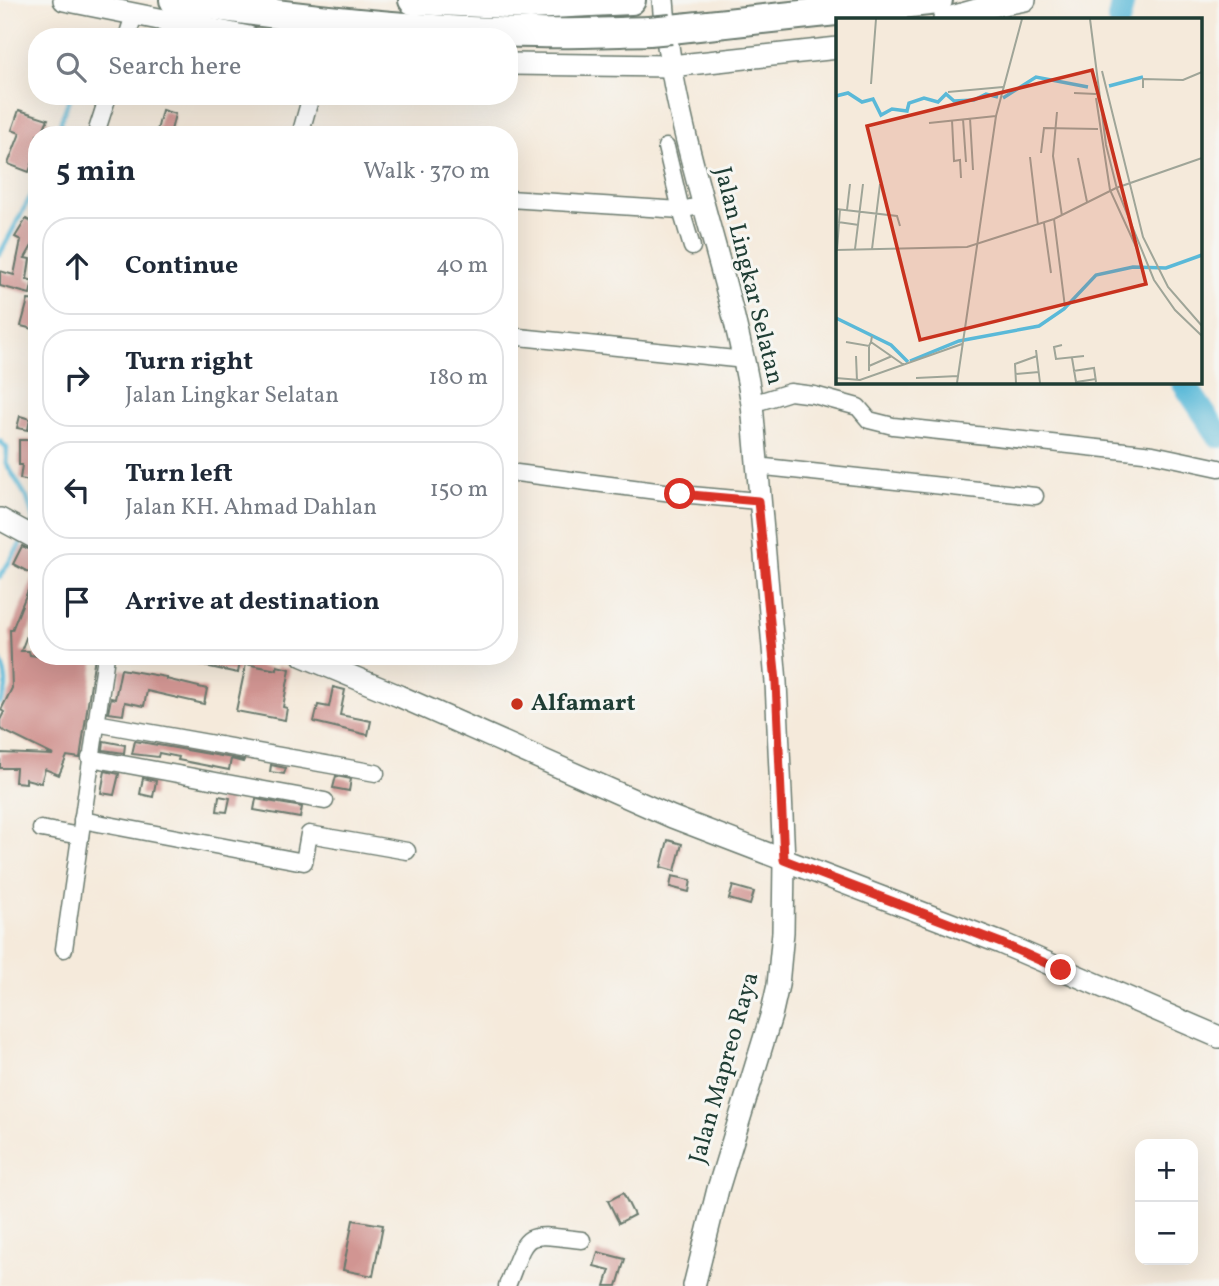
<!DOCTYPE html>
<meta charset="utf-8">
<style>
:root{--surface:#fff;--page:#f6f6f7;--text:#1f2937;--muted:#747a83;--line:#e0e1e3}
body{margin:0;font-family:Vollkorn,serif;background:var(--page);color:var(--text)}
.controls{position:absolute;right:21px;bottom:21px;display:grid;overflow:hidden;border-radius:14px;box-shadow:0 7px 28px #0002}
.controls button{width:63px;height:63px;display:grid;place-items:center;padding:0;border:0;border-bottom:2px solid var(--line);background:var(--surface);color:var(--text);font:35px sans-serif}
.stop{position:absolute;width:21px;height:21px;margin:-16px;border:5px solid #d93025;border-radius:50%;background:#fff}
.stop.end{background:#d93025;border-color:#fff;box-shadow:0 2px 7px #0008}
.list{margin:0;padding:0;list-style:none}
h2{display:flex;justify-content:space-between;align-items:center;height:91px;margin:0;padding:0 28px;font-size:30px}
h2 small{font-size:23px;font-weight:400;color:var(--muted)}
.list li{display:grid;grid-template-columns:46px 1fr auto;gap:21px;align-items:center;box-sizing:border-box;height:98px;margin:0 14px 14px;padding:0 14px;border:2px solid var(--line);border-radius:28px}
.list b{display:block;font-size:26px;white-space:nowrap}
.list p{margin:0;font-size:23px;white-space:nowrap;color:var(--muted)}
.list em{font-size:23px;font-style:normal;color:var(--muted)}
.icon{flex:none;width:38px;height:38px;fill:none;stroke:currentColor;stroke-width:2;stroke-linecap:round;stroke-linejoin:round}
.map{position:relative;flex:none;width:1219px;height:1286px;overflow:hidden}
.search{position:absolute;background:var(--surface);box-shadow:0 7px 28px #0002;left:28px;top:28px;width:490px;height:77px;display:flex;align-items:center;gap:18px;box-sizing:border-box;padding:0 24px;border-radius:28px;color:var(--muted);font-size:26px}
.panel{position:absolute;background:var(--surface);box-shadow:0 7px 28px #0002;left:28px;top:126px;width:490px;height:539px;border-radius:28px}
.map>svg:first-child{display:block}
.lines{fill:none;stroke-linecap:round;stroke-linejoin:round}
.stream{stroke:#5ab9d8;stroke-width:4.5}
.river{stroke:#5ab9d8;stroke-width:24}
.building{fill:#d19592}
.street-casing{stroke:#6a7a6e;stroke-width:19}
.secondary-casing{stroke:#6a7a6e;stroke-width:24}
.highway-casing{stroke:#6a7a6e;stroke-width:32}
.street{stroke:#fff;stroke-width:16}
.secondary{stroke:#fff;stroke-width:21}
.highway{stroke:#fff;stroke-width:28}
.highway-bridge-casing{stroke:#6a7a6e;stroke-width:32;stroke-linecap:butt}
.highway-bridge{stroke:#fff;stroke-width:28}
.route{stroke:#d93025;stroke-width:9}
.poi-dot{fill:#c8321e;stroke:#f6f6f2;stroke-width:2.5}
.labels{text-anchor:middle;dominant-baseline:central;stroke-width:6;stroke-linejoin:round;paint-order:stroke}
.street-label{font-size:24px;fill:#1f3d34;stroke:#f6f6f2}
.poi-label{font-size:24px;font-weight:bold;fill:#1f3d34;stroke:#f6f6f2;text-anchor:start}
.inset-river{fill:none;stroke:#5ab9d8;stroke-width:3.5}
.inset-road{fill:none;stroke:#9fa598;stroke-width:2}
.view{fill:#c8321e;fill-opacity:0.15;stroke:#c8321e;stroke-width:3.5}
.inset-edge{fill:none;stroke:#1f3d34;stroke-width:3.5}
</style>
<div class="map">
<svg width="1219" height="1286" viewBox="0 0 1219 1286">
<rect width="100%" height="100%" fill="#f6f6f2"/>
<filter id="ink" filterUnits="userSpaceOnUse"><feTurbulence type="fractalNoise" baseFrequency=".0143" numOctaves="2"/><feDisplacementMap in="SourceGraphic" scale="14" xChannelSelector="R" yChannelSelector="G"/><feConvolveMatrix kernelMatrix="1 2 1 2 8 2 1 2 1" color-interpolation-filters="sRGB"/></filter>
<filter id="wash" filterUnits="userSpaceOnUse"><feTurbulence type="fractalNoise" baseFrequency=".00686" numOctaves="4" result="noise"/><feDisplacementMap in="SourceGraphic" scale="28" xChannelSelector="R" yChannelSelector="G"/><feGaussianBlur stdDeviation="1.57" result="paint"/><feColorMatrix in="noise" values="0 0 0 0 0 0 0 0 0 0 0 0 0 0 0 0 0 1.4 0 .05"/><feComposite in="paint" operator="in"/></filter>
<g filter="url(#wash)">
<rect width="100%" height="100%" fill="#f5eadb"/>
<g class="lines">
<g class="stream">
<path d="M56,135L70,96"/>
<path d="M0,254L37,184"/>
<path d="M0,441L7,448L6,463L27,498L34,522L31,528"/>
<path d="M0,577L24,538"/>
<path d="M0,659C6,674 10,689 0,703"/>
</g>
<g class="river">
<path d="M1119,19L1123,0"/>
<path d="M1183,382L1219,436"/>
</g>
</g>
<g id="blocks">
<g class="building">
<path d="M19,110L48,119L41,135H37V151L29,172L8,164L20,133L12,130Z"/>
<path d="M162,110L175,114L170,135H156Z"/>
<path d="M26,219L37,225V237L25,258L30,259L27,279L33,281L30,294L0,286V271L14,275L21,240L15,237Z"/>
<path d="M28,300L37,301V330L21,326Z"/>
<path d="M20,416L30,419L28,430L17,428Z"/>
<path d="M19,440H34L31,481L20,479L22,465H19Z"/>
<path d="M22,546L37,553V609L21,651H29L30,655L37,656H95L80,758L67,756L59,775L45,769L41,783L26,779V783L15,782L16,768H0V753L53,755L0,729V720L4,712L1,710L12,688L10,630H12L34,575L13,564Z"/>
<path d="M187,656H241L238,673L186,662Z"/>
<path d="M246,664L277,670V666L290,669L283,707L287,708L285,720L236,711Z"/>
<path d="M121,669L166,677V679L207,689L204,704L147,691L144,706L125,702L123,715L108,713L111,698L115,699Z"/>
<path d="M333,687L345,690L340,715L371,721L368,735L314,722L318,705L329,707Z"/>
<path d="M104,741L125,745L124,753L103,750Z"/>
<path d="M135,741L244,760L243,762L231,759L229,770L178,760L179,757L159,753L158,757L132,754Z"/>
<path d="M271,765L286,768L284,774L270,772Z"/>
<path d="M105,771L119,774L114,795L101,793Z"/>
<path d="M336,776L351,779L349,791L333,788Z"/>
<path d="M143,778L156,781L153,797L140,794Z"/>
<path d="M219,796L230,798L227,812L217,811Z"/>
<path d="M256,799L302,807L300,818L254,810Z"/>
<path d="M668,840L682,844L675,871L661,867Z"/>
<path d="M672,876L691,880L689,892L670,887Z"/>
<path d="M733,886L754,892L750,905L729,899Z"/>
<path d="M623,1193L634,1215L619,1223L608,1201Z"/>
<path d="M353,1220L383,1225L373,1276L343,1270Z"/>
<path d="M598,1252L625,1259L617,1286H605L610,1270L594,1266Z"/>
</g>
</g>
</g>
<g filter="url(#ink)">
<use href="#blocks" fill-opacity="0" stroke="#6a7a6e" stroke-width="2"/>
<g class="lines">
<g class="street-casing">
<g id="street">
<path d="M127,37L134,15"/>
<path d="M97,130L108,96"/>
<path d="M300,135L311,96"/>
<path d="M666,147L681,210L692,247"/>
<path d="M509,199L681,210L704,205"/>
<path d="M509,336L745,360"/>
<path d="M752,404L790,392L814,395L858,407L869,420L893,426L1153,454L1219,468"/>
<path d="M756,466L1035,496"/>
<path d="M509,472L680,494L758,501"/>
<path d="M96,723L376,773"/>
<path d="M90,758L325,801"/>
<path d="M82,820L304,862L309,834L407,851"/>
<path d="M41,829L80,836"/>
<path d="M64,949L106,656"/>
<path d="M507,1286C529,1230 521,1233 582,1240"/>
</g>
</g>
<g class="secondary-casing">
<g id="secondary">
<path d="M64,0L249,37"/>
<path d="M663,0C673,138 730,268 752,404L776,682L784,860L783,932L778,985L771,1016L718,1189L694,1286"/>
<path d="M944,19L983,8L1025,0"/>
<path d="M509,64L671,66L838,48"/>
<path d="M0,519L37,539"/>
<path d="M303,656L399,696L672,817L1001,943L1219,1037"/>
</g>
</g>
<g class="highway-casing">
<g id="highway">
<path d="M174,0C294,18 415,32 536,33C574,34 611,32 649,31"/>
<path d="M413,0L530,5L631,0"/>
<path d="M671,29L938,0"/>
</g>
</g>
<use href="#street" class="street"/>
<use href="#secondary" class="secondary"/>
<use href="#highway" class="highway"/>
<g class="highway-bridge-casing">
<path id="highway-bridge" d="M649,31L671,29"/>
</g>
<use href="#highway-bridge" class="highway-bridge"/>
</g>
</g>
<g class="lines" filter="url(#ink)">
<path class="route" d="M680,494L758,501L776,682L784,860L1001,943L1061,970"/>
</g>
<circle class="poi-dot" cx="517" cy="704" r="7"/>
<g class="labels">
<g class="street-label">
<text transform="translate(748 276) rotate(76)">Jalan Lingkar Selatan</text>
<text transform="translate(725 1068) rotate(-74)">Jalan Mapreo Raya</text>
</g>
<g class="poi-label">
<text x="531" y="704">Alfamart</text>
</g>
</g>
<g transform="translate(836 18)">
<rect width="366" height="366" fill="#f5eadb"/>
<path class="inset-river" d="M273,68L307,59M0,78L12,75L26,84L37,81L45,97L56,91L71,93L73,85L88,80L102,84L110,76L118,83L138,82L150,76L162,79M167,80L200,59L252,69M0,300L55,327L72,344M74,343L123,323L203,308L228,291L260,257L297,249L330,250L366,237"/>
<path class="inset-road" d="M254,1L270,127L281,171L318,262L339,292L366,318M266,53L307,219L332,269L366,308M35,66L40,1M307,70V61L347,62L366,54M112,74L167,69M238,75L260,76M260,80L274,172L301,231M221,94L217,138L226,198M134,100L137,152M127,101L130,144M116,102L118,143L124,142L125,160M93,105L160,98M205,135L208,110L262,111M194,139L202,207M242,140L251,184M0,191L61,198L64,208M11,192L14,166M218,201L229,289M2,204L23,207M208,205L215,255M19,231L27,166M36,231L44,166M0,232L131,229L218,201L280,170L366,140M1,232L4,191M36,318L35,324L68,347M10,324L33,328L35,324M226,327L218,329L220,341L248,338M200,332L204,365M20,338L21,363M236,340L240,364L260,361M33,348L56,338M33,353V328M237,353L258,350L260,364M179,356L203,354M0,360L24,362L126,326M80,360L122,358M121,365L160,98L186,1M180,365L179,346L201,338"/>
<path class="view" d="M256,52L310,266L84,322L31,108Z"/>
<rect width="366" height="366" class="inset-edge"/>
</g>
</svg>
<div class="controls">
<button>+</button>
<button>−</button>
</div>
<div class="stop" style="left:680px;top:494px"></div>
<div class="stop end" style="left:1061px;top:970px"></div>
<div class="search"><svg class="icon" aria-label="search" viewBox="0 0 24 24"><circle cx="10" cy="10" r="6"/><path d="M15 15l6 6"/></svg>Search here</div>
<section class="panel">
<h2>5 min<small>Walk · 370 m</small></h2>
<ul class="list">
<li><svg class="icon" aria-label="ahead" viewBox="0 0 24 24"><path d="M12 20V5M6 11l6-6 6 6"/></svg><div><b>Continue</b></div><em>40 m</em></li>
<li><svg class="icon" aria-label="right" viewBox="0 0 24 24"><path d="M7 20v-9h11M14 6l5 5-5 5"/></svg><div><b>Turn right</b><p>Jalan Lingkar Selatan</p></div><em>180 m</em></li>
<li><svg class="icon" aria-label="left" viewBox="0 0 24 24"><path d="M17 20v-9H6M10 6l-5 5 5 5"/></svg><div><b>Turn left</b><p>Jalan KH. Ahmad Dahlan</p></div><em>150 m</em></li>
<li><svg class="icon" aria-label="arrive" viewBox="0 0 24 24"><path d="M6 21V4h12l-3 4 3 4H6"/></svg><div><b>Arrive at destination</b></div></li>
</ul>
</section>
</div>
